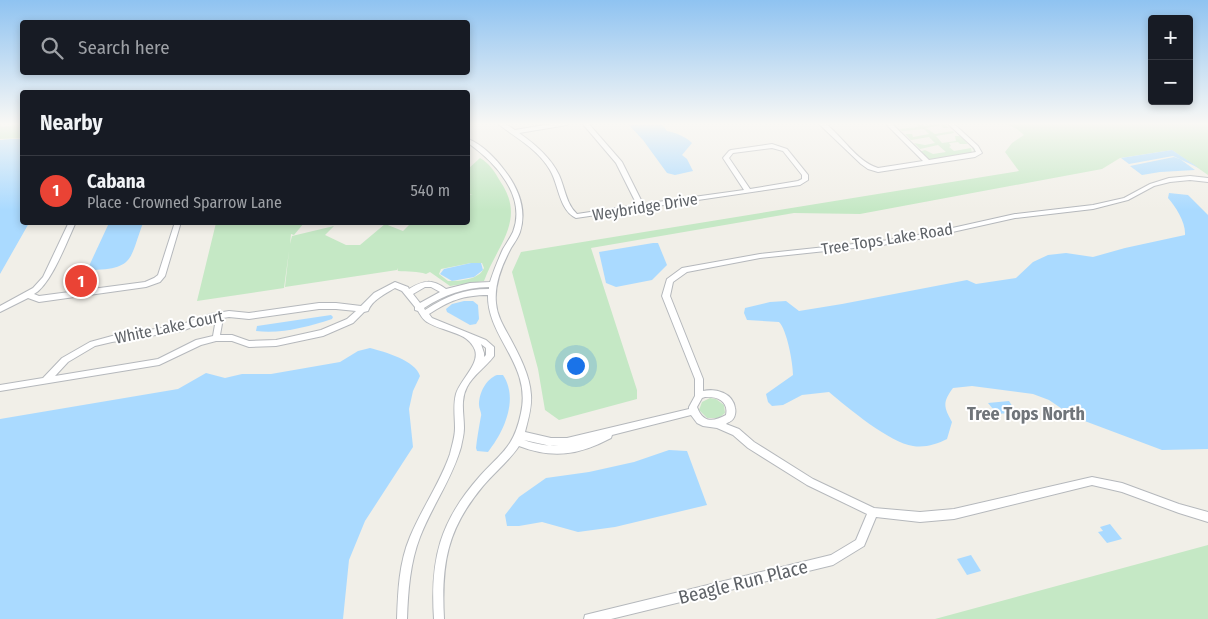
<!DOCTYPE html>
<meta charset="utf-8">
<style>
:root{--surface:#171b24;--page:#20242c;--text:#f1f3f6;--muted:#9ea1a6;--line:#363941;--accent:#ea4335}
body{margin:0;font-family:"Fira Sans Condensed",sans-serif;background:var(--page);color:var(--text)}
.controls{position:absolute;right:15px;top:15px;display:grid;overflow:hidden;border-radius:5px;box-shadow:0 2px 8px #0003}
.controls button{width:45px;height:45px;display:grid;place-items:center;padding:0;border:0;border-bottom:1px solid var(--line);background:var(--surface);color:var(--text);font:25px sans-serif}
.you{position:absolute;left:575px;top:365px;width:18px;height:18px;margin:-12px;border:4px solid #fff;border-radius:50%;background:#1a73e8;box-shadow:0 0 0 8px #1a73e833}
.badge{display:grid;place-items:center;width:32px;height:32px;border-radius:50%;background:var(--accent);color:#fff;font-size:16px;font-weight:700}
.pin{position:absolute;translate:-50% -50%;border:2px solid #fff;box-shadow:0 1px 5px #0006}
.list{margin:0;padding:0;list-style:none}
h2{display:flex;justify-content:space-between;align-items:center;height:65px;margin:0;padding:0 20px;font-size:21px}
h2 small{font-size:16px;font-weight:400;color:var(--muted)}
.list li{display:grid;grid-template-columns:32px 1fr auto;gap:15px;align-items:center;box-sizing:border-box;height:70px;padding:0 20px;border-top:1px solid var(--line)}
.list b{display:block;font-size:19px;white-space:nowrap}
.list p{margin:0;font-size:16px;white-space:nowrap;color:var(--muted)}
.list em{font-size:16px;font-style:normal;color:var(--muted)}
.icon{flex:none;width:28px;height:28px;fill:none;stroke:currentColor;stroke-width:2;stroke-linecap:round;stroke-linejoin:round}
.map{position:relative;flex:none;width:1208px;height:619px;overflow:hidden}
.search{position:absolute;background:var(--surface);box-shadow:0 2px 8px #0003;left:20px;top:20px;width:450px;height:55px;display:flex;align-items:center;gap:12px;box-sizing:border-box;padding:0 18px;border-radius:5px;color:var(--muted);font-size:19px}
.panel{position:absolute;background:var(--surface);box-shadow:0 2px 8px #0003;left:20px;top:90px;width:450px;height:135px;border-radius:5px}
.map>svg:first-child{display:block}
.green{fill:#c5e8c5;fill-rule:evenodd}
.water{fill:#aadaff}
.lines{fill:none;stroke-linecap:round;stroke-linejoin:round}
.minor-casing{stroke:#b5b8bc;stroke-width:2}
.minor{fill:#fff;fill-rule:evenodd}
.labels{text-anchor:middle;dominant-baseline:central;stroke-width:4;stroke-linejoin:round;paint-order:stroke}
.street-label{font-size:16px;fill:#5f6368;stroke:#fff}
.neighbourhood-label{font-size:18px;font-weight:bold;fill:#70757a;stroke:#fff}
.near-street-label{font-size:19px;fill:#5f6368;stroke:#fff}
</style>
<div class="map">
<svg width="1208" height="619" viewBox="0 0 1208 619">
<rect width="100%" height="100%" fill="#f1efe8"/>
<g class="green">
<path d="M915,123L926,126L944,123L949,128H943L941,125L926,128L935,134L953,131L954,133L936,136L942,143L956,141L955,136H961L970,144L965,142L968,144H960L958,142L949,143L951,146L949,147L954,151L971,148L972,153L974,151L972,148H974L976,152L933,160L928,159L919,152L925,150L933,154L946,152L938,145L920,149L914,143L925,145L935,143L929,137L911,140L905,134H912L913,137L929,134L924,129L902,131L900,129L918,127Z"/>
<path d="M1004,123H1208V175L1172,150L1120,158L1102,169L860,214L794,213L591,248L637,390V399L559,420L545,410L538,369L512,272L521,252L1019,171L1005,152L1012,143L1024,135L1017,129Z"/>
<path d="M0,124L2,127L22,124V138L0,139Z"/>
<path d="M480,158C489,163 495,172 500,181C527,220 497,245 484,281L450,286L430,272L426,274C418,271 408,272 398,271L397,268V270L285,287L289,251L284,288L197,301L216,223H293L292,228L293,223H304L294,235L291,234L290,244L292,236L334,226L325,235L346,245H360L385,224L403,231L409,225L405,224L407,223L468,222V195L473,194H468V169ZM471,263H482L484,268C479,280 460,281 448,281L439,274L441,269Z"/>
<path d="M710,398L716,399L724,405L725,413L719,418H707L699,410L702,402Z"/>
<path d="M1208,545V619H935Z"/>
</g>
<g class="water">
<path d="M627,123H661L667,131C676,133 685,136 692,143L682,155L687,159L693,171L675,175L667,173L643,140Z"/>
<path d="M11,139H22V222L29,223L0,274V140Z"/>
<path d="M1172,150L1199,168L1173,156L1129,164L1121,158Z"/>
<path d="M1174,157L1180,159L1195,170L1160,172L1142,175L1130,166Z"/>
<path d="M1169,193L1188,195L1208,215V449L1162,450L1074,417L1049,400L1033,394L972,386L953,388C942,403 944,407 952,422L947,439C937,444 925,448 913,446C890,443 848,408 829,392L802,395L783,405L772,406L768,402L766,394L793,375C793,363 787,330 779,322L747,320L744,313L745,308L770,302L786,301L799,311L842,304L967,280L976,284L1016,278L1033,262L1048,255L1066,253L1093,257L1125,248L1185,235C1186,223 1176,207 1168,198Z"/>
<path d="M109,223H143C130,257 135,269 93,270L89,266Z"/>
<path d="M653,243H658L667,265L652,280L616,287L606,283L599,252Z"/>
<path d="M471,263H481L483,270L474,277L452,281L440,274L444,269Z"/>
<path d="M464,301H473L478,305L479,319L476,324L470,325L447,312L446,309L452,304Z"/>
<path d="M331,315L333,317L332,319C308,327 281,334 256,331L257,326Z"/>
<path d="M370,348C385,352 415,360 420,376L413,391L409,409L413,447L365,521L349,560L343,619H0V419L178,389L206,373L225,378L242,374H271L340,362L358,351Z"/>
<path d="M497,375H503C519,399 504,432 488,452L477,451L476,448C477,438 479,427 481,416C482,413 479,409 479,405C479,393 486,379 497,375Z"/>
<path d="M1009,401L1018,415H1011L1010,413L997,414L988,403Z"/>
<path d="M669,450L687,451L707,505L615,527L578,532L542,522L519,526H507L505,515L519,497L546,478L589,472L634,462Z"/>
<path d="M1110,524L1122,539L1107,543L1098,532L1103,531L1100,527Z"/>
<path d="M971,555L981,571L967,575L957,559Z"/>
</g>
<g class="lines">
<g class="minor-casing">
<g id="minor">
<path d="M497,123H504L515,130L556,123H570L567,125L519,133C535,144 551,158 559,175C565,188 566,204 577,214L637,205L616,163L582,123H588L622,162L643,204L744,190L723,158L729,151L731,150L772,144L787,149L808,175V180L800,185L576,218C559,210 559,185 550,170C538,149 516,138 497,123ZM772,148L783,151L802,175V179L798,181L750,189L729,158L733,153Z"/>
<path d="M818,123H825C843,137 856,161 878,168L923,161L885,123H891L929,160L976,152L974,148L947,123H953L978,146L982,153L975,157L878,172L868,169L861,164Z"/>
<path d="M468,139C483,145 496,159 505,171C518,188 527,210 520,232C518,238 514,243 511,248C502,265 494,284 496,303C497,316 504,327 510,338C519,355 530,375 531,395C532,407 528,420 525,432L551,438H567L689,409V407L695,396V379L662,296L667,279L682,268L760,254L882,241L930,233L1015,214L1093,205L1124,198L1150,184L1169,178L1190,176L1208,178V182L1190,180L1170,182L1154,186L1128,200L1093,209L1015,218L930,237L882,245L760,258L687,272L673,282L670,296L703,379V391C716,388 733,393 735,408C736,411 735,417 733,419C731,422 728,422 726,424L739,429L754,442L813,479L874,508L920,512L954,509L1092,477L1122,483L1179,504L1208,512V522L1179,513L1122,492L1092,485L954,519L920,522L876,517L864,546L833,565L611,619H584L585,615L589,614L831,555L856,540L867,514L807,485L748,448L733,435L717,428L703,426L697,423L691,415L612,435L611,438C579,455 553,459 519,446C509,461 495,472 483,486C447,529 441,564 444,619H434C430,559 440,521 480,476C502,452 514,447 521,413C532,365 487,337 488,295C463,295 449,301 429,314L432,318L486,340L494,347V356C486,367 473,375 467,387C460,400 464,414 464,428C464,435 462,441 461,447C452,479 432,506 420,537C410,563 408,591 407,619H397C398,591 399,563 410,537C422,508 440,483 450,454C452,445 455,437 455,428C455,417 453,405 456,394C460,380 480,364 475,350C468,331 442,332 427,322C423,320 420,314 418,311L415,310V307L402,291L395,288C385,294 372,300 368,311L364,312L353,323L323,336L276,346L249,347L232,341H216L201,345L159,365L0,391V385L43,378L62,358L90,342L112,336L180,325L211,314L229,311L249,313L319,303H336L361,306L374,293L395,282L408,287L409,289C424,280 432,279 446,289L470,283L490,282C494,270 498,260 503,249C506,244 510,238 513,232C527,196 495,162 468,143ZM425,287H431L440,292L420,303L413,294ZM489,287V289C463,289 447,296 425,310L424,308C446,294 463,288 489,287ZM319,309H336L356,311L347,319L321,330L276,340L249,341L232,335H220L223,318L229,317L249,319ZM216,319L213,336L196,340L158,359L55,376L68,362L95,346L112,342L181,331ZM481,344L486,348V355L484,357V353ZM705,397C717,396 729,401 726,415C713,422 703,423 697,407L702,398ZM524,440L551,446H564C550,446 537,445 524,440Z"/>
<path d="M69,222H76C67,241 51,285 34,294L39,296L145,282L154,278L158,275L175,222H181L165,276L160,282L146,287L39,302L28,298L0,312V306L33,288L43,277Z"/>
</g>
</g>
<use href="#minor" class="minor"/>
</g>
<linearGradient id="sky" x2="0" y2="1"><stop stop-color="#8fc3f1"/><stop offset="0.59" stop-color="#f9f8f5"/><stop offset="1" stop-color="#f9f8f5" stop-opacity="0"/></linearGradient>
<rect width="1208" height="210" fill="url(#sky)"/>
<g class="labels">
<g class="street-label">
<text transform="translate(645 207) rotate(-9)">Weybridge Drive</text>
<text transform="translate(887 239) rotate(-9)">Tree Tops Lake Road</text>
<text transform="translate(169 327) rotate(-12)">White Lake Court</text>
</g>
<g class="neighbourhood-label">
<text x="1026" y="414">Tree Tops North</text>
</g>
<g class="near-street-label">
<text transform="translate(743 582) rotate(-14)">Beagle Run Place</text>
</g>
</g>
</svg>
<div class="controls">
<button>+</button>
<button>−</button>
</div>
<div class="you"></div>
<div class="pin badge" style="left:81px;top:281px">1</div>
<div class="search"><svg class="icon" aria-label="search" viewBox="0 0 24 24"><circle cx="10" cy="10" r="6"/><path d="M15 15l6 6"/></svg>Search here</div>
<section class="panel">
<h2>Nearby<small></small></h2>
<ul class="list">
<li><span class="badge">1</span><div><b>Cabana</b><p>Place · Crowned Sparrow Lane</p></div><em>540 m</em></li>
</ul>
</section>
</div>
